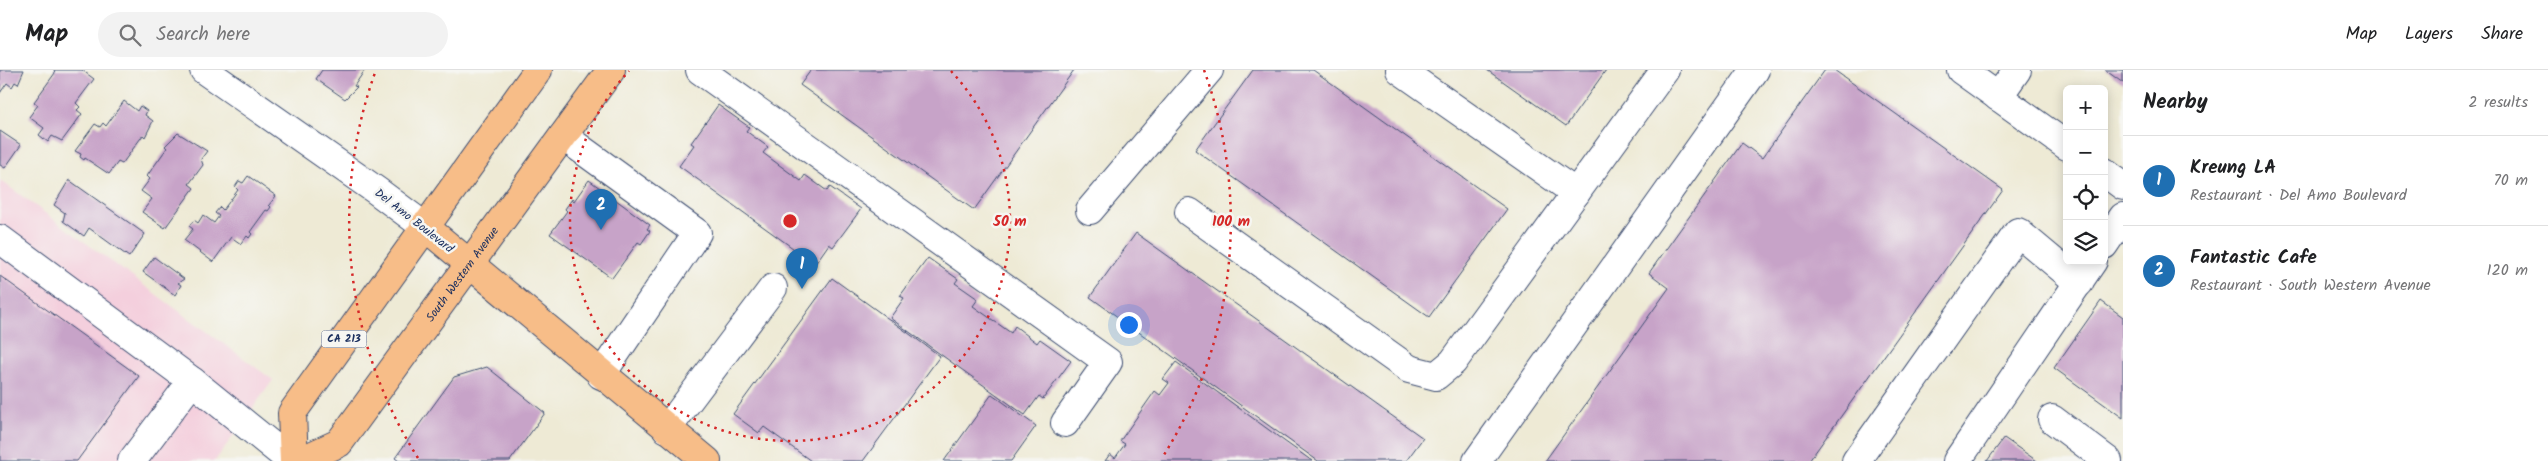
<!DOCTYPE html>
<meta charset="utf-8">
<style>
:root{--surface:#fff;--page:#f2f2f2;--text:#202124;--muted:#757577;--line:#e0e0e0;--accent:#1f6fb2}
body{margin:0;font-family:Kalam,sans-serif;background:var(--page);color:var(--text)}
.controls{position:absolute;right:15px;top:15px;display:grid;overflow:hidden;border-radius:8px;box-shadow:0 2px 12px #0003}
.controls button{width:45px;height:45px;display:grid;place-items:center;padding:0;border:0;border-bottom:1px solid var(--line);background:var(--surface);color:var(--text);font:25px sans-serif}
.you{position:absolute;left:1128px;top:254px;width:18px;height:18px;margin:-12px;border:4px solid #fff;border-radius:50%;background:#1a73e8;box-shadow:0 0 0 8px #1a73e833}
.badge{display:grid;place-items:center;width:32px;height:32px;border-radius:50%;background:var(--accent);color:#fff;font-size:16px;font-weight:700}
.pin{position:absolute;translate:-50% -41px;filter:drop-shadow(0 1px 2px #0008)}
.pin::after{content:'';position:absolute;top:26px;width:18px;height:15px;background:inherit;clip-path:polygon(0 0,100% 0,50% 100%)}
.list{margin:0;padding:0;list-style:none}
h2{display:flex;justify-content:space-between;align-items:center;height:65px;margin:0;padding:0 20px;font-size:21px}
h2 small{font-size:16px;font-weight:400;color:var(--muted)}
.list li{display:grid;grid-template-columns:32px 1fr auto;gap:15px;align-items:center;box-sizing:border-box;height:90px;padding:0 20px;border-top:1px solid var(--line)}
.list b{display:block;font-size:19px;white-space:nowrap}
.list p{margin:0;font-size:16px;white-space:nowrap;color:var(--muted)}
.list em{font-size:16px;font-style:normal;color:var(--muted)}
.icon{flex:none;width:28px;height:28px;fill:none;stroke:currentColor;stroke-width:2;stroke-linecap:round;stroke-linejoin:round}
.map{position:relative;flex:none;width:2123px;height:391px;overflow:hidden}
header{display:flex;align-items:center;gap:30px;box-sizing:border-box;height:70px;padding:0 25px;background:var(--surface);border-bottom:1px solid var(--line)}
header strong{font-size:24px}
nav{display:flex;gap:28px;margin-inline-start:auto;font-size:18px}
.search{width:350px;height:45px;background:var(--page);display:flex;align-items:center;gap:12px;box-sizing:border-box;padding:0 18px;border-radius:28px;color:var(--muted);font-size:19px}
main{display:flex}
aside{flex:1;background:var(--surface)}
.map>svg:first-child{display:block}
.built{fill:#f4cfdd}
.building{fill:#c7a3c8}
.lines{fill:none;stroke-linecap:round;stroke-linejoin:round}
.minor-casing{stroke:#3b4b70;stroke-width:30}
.major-casing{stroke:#3b4b70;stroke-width:30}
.minor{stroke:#fff;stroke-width:28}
.major{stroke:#f7bd88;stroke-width:28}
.ring{fill:none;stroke:#d62828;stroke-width:2.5;stroke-dasharray:2.5 5}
.labels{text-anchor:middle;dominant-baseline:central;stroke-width:5;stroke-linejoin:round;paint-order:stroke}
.shield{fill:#f6f6f2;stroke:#5d6b8a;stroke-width:1}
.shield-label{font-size:11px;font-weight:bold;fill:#1b2f5e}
.street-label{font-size:12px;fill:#1b2f5e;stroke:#f6f6f2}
.centre{fill:#d62828;stroke:#f6f6f2;stroke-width:2.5}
.ring-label{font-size:15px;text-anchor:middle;font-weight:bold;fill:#d62828;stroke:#f6f6f2;stroke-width:5;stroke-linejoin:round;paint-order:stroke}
</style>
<header>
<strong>Map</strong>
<div class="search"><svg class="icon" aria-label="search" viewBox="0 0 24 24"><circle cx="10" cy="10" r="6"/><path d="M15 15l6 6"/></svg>Search here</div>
<nav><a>Map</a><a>Layers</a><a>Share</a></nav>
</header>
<main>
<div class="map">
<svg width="2123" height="391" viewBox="0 0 2123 391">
<rect width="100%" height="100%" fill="#f6f6f2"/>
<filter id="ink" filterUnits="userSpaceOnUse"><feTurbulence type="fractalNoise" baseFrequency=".02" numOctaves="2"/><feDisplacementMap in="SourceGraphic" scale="10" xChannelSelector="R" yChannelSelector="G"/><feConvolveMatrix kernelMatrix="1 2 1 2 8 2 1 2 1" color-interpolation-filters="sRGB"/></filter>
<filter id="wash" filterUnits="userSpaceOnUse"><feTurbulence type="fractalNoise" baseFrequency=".0096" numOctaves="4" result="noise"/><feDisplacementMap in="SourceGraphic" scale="20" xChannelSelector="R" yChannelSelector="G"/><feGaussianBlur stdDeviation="1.12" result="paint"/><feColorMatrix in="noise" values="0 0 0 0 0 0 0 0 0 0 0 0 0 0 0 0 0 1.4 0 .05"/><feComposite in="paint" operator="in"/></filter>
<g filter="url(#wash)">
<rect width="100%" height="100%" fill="#eeead5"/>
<path class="built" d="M0,110L273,310L215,391H0Z"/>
<g id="blocks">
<g class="building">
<path d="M0,0H24L18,14L15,12L12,17L7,13L0,23Z"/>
<path d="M54,0H82L94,9L76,33L80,37L77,40L82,44L62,71L52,66L48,72L39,65L44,58L29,47L38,35L34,32L55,3Z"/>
<path d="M322,0H365L354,16L357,17L345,29L316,9Z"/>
<path d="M811,0H1074L974,140L800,15Z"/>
<path d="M1253,0H1313L1507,139L1429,247L1195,80Z"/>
<path d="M1487,0H1606L1566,56Z"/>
<path d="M1825,0H1834L2003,120L1809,391H1545L1669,218L1649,203L1742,73L1762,88Z"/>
<path d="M2105,0H2123V13Z"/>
<path d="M124,31L137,41L140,36L147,41L145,45L153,51L145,67L143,65L122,94L118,92L109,104L85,88L84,90L80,87L81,84L75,81L95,54L100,57L103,53L106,56Z"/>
<path d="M718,35L749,57L746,61L768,77L763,83L801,111L805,105L827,121L830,117L861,139L833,177L829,174L815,194L679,96L694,75L691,73Z"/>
<path d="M0,61L21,75L5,98L0,95Z"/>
<path d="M178,63L207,81L201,89L203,95L189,114L194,118L165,158L142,142L152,129L141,121L150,109L147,106L167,78L165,76Z"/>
<path d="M248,106L276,126L269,135L271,137L268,141L266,140L250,162L252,164L249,168L247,166L241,174L231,167L213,192L184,170L193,159L189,156L194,150L198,153L203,145L214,153L219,146L215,143L220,137L223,140L238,120L235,117L239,111L243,113Z"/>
<path d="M69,110L145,164L129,187L89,158L84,166L63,151L65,143L54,135Z"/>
<path d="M589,110L650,155L647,159L650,161L641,174L638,172L612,208L550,164L567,141L565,139L572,129L574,131Z"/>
<path d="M1136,163L1423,368L1406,391H1318L1090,227Z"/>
<path d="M154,187L184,209L178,213L181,215L175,225L143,202Z"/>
<path d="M928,188L958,209L955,213L978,229L973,236L1011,263L1015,256L1037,273L1040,269L1071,291L1043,329L1039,326L1025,345L890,248L904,228L900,226Z"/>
<path d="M0,206L139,306L77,391H0Z"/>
<path d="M832,208L940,286L863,391H811L764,357L759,363L733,344Z"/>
<path d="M2101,231L2123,247V348L2054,298Z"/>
<path d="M1176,292L1284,371L1312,391H1105L1110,384L1115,388L1125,374L1120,371L1155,321L1160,325L1169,313L1163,309Z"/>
<path d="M487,297L545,343L510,391H399L395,388L454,307Z"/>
<path d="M992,324L1036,356L1011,391H944Z"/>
<path d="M2004,368L2037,391H1987Z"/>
</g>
</g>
</g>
<g filter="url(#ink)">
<use href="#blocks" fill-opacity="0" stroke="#3b4b70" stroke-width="1"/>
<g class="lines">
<g class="minor-casing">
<g id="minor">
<path d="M204,0L377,121L424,156"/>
<path d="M700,0L1108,292L1065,353"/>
<path d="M1400,0L1576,123"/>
<path d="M1961,0L2067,76"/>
<path d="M1998,27L2017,0"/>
<path d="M563,66L697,163L601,305"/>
<path d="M2104,102L2123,116"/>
<path d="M1090,140L1209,0"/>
<path d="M1189,142L1409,299L1436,306L1453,292L1665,0"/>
<path d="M0,169L192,311L132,391"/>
<path d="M2104,175L2123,147"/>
<path d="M192,311L291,391"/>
<path d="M2052,349L2108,391"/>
<path d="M667,359L773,218"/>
<path d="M1477,391L1755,0"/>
<path d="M1856,391L2018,162L2079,213"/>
<path d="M1957,391L2093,191"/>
</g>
</g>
<g class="major-casing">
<g id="major">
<path d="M424,156L707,391"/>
<path d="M294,391L292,343L538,0"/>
<path id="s1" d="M300,391L339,373L611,0"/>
</g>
</g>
<use href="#minor" class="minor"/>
<use href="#major" class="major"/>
</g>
</g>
<g class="ring">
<path d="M951 1A220 220 0 1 1 629 1"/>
<path d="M418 388A441 441 0 0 1 376 0M1204 0A441 441 0 0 1 1162 388"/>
</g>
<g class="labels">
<rect class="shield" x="321.5" y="260.5" width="45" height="17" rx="4"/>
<g class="shield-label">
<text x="344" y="269">CA 213</text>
</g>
<g class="street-label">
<text transform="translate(414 151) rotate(38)">Del Amo Boulevard</text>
<text stroke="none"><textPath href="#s1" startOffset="252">South Western Avenue</textPath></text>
</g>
</g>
<circle cx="790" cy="151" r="8" class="centre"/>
<g class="ring-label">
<text x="1010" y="156">50 m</text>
<text x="1231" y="156">100 m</text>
</g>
</svg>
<div class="controls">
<button>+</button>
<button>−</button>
<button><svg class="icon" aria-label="locate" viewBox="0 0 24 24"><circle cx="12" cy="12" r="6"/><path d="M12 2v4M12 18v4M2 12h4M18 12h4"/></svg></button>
<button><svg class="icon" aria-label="layers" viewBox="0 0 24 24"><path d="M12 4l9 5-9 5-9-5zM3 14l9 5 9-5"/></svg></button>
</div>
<div class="you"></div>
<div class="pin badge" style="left:802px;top:219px">1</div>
<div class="pin badge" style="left:601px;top:160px">2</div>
</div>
<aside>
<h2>Nearby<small>2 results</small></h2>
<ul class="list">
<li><span class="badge">1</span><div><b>Kreung LA</b><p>Restaurant · Del Amo Boulevard</p></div><em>70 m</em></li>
<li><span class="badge">2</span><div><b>Fantastic Cafe</b><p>Restaurant · South Western Avenue</p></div><em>120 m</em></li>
</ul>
</aside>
</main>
